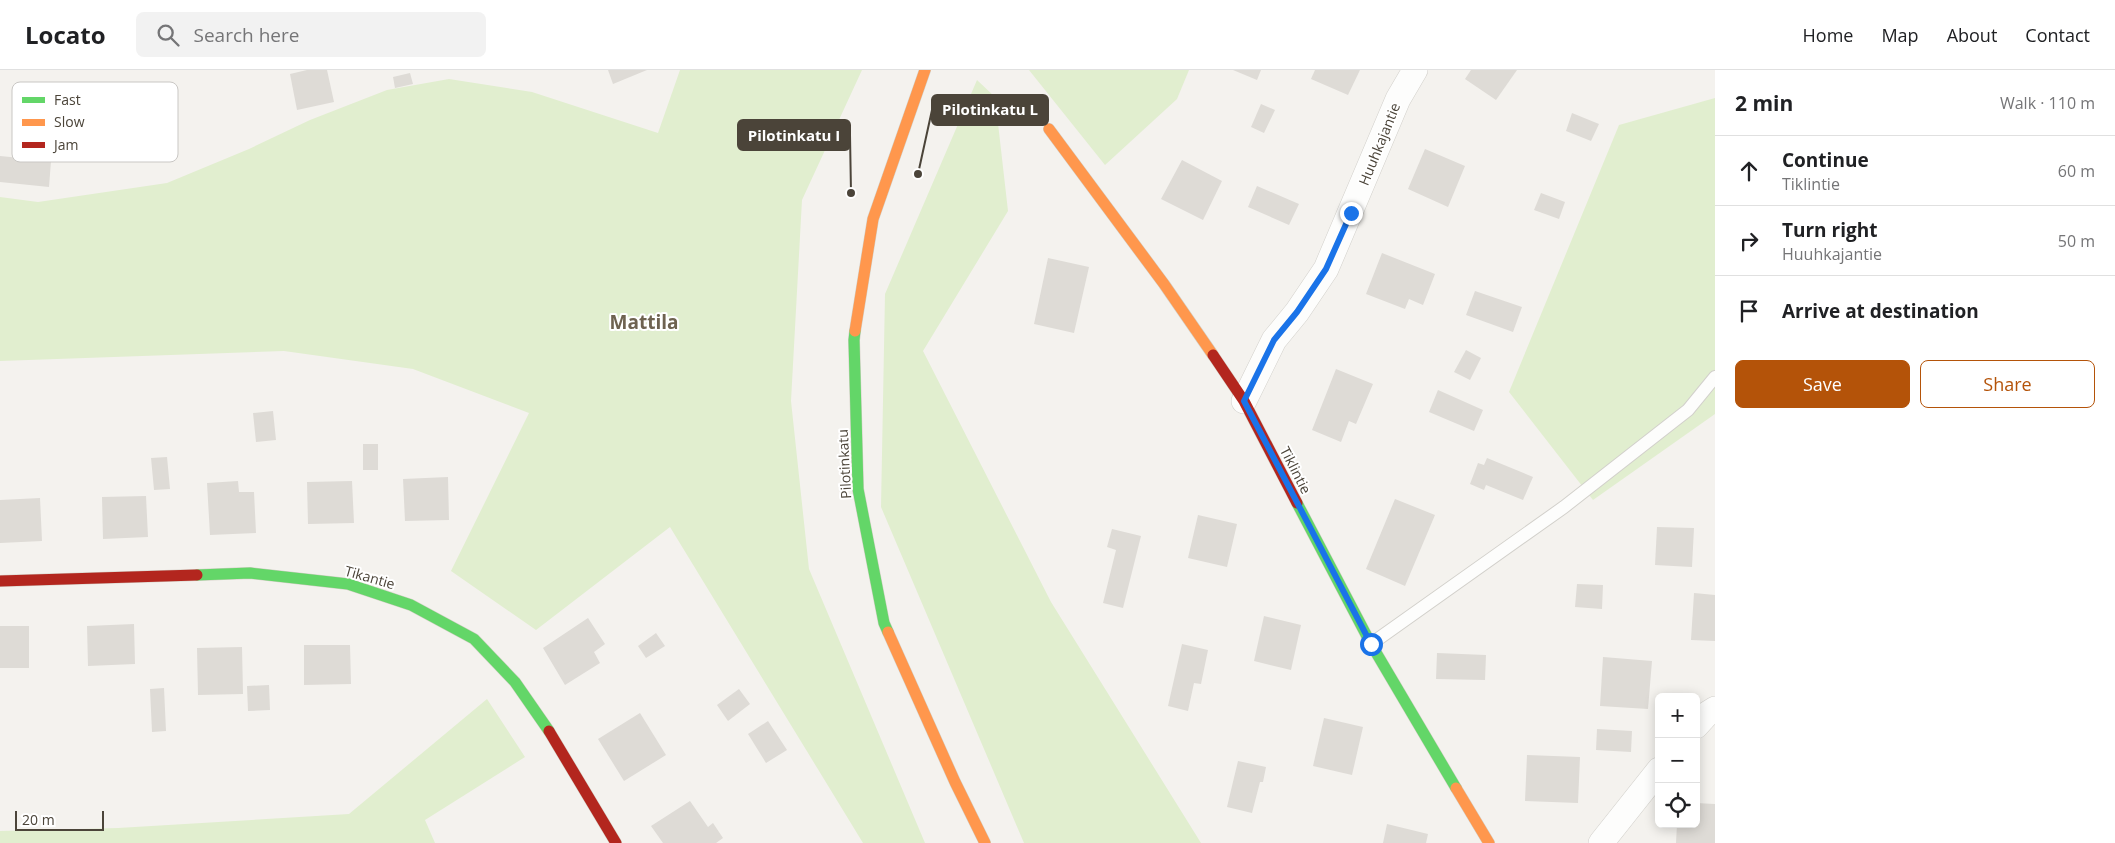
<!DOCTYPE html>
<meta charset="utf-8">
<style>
:root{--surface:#fff;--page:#f2f2f2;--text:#202124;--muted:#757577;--line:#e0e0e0;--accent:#b45309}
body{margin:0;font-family:"Open Sans",sans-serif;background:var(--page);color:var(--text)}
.controls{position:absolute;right:15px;bottom:15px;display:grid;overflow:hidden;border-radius:8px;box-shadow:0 2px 12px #0003}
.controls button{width:45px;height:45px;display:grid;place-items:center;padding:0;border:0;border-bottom:1px solid var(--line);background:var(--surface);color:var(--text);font:25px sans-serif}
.scale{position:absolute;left:15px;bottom:12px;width:89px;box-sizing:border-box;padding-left:5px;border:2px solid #4b4439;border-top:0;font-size:14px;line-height:18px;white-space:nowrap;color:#4b4439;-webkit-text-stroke:4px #fff;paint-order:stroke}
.stop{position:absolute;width:15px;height:15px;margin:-11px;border:4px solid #1a73e8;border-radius:50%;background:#fff}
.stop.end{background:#1a73e8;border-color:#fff;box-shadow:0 1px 5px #0008}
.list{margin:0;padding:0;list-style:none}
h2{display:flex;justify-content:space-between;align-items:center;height:65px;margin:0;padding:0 20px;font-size:21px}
h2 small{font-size:16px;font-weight:400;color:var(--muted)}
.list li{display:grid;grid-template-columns:32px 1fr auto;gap:15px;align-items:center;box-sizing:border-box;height:70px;padding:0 20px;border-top:1px solid var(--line)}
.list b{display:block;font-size:19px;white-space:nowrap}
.list p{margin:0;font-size:16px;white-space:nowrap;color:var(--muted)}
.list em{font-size:16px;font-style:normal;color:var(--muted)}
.actions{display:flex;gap:10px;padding:15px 20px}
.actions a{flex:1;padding:11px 0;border:1px solid var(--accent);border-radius:8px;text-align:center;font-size:18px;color:var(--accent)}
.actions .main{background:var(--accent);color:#fff}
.icon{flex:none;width:28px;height:28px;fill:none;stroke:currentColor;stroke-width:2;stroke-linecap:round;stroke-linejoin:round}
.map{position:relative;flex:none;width:1715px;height:773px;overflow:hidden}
header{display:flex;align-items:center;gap:30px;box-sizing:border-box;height:70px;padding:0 25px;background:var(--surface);border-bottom:1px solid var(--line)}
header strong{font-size:24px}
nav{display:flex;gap:28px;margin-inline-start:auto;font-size:18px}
.search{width:350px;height:45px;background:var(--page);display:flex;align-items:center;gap:12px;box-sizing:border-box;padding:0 18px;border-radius:8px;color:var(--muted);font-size:19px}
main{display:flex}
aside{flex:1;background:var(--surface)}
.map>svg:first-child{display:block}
.green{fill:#e1eecf}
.building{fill:#dedbd6}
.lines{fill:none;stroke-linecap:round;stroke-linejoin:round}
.lane-casing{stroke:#d2d0cb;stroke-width:14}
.street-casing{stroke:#d2d0cb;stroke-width:26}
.fast-casing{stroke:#d3cfc5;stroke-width:12}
.slow-casing{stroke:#d3cfc5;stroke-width:12}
.jam-casing{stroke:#d3cfc5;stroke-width:12}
.lane{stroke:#fdfdfc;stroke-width:12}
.street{stroke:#fdfdfc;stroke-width:25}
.fast{stroke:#63d668;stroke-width:11}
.slow{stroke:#ff974d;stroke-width:11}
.jam{stroke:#b3261e;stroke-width:11}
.route{stroke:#1a73e8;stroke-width:6}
.labels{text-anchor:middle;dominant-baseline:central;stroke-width:4;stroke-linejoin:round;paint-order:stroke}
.street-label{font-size:14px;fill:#4b4439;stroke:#fff}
.district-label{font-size:19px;font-weight:bold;fill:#6e6250;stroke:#fff}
.key{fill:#fff;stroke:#c9c7c4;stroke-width:1}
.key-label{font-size:14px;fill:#4b4439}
.leader{fill:none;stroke:#4b4439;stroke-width:2}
.callout-dot{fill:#4b4439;stroke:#fff;stroke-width:2}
.callout{fill:#4b4439;stroke:#4b4439;stroke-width:2}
.callout-label{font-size:15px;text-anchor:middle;font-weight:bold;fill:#fff}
</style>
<header>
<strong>Locato</strong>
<div class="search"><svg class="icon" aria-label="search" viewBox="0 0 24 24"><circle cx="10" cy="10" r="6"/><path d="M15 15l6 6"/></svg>Search here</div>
<nav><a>Home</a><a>Map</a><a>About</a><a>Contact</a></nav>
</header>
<main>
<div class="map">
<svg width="1715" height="773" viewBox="0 0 1715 773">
<rect width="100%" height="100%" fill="#f4f2ee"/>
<g class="green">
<path d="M680,0H862L802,130L791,331L809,499L925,773H863L670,457L536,560L451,501L529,343L413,299L284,281L0,291V127L38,132L167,113L249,79L310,50L387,20L449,9L532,22L658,63Z"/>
<path d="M1029,0H1189L1177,29L1105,95Z"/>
<path d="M977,10L995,27L1008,141L923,281L1051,532L1201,773H1024L881,437L885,224Z"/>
<path d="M1715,28V344L1593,430L1509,322L1619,55Z"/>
<path d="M487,629L525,687L425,750L435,773H0V761L118,758L349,744Z"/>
</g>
<g class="building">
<path d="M307,0H327L334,32L297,40L290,4Z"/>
<path d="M608,0H647L613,14Z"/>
<path d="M1233,0H1261L1257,10Z"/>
<path d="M1315,0H1360L1348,25L1311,9Z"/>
<path d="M1471,0H1517L1496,30L1465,9Z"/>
<path d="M410,3L413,14L395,18L393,7Z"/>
<path d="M1261,34L1275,40L1264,63L1251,57Z"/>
<path d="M1572,43L1599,54L1591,71L1566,61Z"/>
<path d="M1425,79L1465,96L1448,137L1408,119Z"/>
<path d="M0,86L51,91L49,117L0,112Z"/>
<path d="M1182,90L1222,111L1203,150L1161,129Z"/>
<path d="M1257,116L1299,134L1289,155L1248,137Z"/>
<path d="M1541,123L1565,132L1559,149L1534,140Z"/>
<path d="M1382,183L1435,204L1423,235L1409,229L1405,239L1366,224Z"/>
<path d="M1048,188L1089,197L1074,263L1034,254Z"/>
<path d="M1475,221L1522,237L1513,262L1466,245Z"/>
<path d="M1466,280L1481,288L1470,310L1454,302Z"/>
<path d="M1336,299L1373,314L1356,354L1349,351L1341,372L1312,360Z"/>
<path d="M1438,320L1483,340L1474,361L1429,342Z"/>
<path d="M273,341L276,370L256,372L253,343Z"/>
<rect x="363" y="374" width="15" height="26"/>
<path d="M167,387L170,419L154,420L151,388Z"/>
<path d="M1487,388L1533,407L1523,430L1486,415L1484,420L1470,414L1478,393L1484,395Z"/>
<path d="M448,407L449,450L405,451L403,409Z"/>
<path d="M238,411L239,422H254L256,463L210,465L207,413Z"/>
<path d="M352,411L354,453L308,454L307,412Z"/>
<path d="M146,426L148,467L103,469L102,427Z"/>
<path d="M40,428L42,471L0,473V430Z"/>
<path d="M1395,429L1435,445L1405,516L1366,499Z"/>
<path d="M1198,445L1237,454L1227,497L1188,488Z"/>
<path d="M1657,457L1694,458L1692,497L1655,495Z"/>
<path d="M1112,459L1141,466L1123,538L1103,533L1116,480L1107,477Z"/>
<path d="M1577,514L1603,515L1602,539L1575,537Z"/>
<path d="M1694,523L1715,525V571L1691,570Z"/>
<path d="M1264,546L1301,555L1291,600L1254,591Z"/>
<path d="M588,548L605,574L594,582L600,593L565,615L543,578Z"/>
<path d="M134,554L135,594L88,596L87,556Z"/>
<rect x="0" y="556" width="29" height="42"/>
<path d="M656,563L665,576L646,588L638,576Z"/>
<path d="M1182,574L1208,580L1201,614L1194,613L1188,641L1168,636Z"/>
<path d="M304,575H350L351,614L304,615Z"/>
<path d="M242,577L243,624L198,625L197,578Z"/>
<path d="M1437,583L1486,585L1485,610L1436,609Z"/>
<path d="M1603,587L1652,591L1648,639L1600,636Z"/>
<path d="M269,615L270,640L248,641L247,616Z"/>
<path d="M164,618L166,661L152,662L150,619Z"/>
<path d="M739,619L750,634L728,651L717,635Z"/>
<path d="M640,643L666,685L624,711L598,669Z"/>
<path d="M1324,648L1363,657L1352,705L1313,696Z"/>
<path d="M768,651L787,680L766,693L748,664Z"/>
<path d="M1597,659L1632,661L1631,682L1596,680Z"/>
<path d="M1527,685L1580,687L1578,733L1525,731Z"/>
<path d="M1238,691L1266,697L1263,712H1260L1252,743L1227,737Z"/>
<path d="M690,731L708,757L713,753L723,768L716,773H663L651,756Z"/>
<path d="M1696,733L1715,734V773H1676L1677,754H1696Z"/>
<path d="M1387,754L1428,764L1426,773H1383Z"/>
</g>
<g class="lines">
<g class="lane-casing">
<path id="lane" d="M1371,574L1564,437L1688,340L1715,307"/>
</g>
<g class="street-casing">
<g id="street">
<path d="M1244,331L1274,270L1297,242L1326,199L1398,29L1415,0"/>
<path d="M1696,656L1707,644L1715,639"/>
<path d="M1601,773L1659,700"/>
</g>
</g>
<g class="fast-casing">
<g id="fast">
<path d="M855,261L854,270L858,419L884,553L888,562"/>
<path d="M1297,433L1371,574L1456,718"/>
<path d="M197,505L250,503L348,514L411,535L474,569L515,612L549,661"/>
</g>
</g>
<g class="slow-casing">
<g id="slow">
<path d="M1049,59L1164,214L1213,285"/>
<path d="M855,261L873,149L925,0"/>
<path d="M888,562L955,712L985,773"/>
<path d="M1456,718L1489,773"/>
</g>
</g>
<g class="jam-casing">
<g id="jam">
<path d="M1213,285L1244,331L1297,433"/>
<path d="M0,511L197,505"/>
<path d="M549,661L616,773"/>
</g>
</g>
<use href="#lane" class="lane"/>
<use href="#street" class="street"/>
<use href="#fast" class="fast"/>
<use href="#slow" class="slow"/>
<use href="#jam" class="jam"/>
</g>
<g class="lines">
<path class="route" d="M1351,143L1326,199L1297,242L1274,270L1244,331L1371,574"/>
</g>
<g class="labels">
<g class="street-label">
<text transform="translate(1379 74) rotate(-68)">Huuhkajantie</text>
<text transform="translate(844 394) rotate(-93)">Pilotinkatu</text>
<text transform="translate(1296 400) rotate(63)">Tiklintie</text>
<text transform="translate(370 507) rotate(16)">Tikantie</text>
</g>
<g class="district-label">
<text x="644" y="252">Mattila</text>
</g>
</g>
<rect x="12" y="12" width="166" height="80" rx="8" class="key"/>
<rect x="22" y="27" width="23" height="6" fill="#63d668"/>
<rect x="22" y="49" width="23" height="7" fill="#ff974d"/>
<rect x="22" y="72" width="23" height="6" fill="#b3261e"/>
<g class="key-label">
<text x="54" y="35">Fast</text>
<text x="54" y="57">Slow</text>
<text x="54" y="80">Jam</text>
</g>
<path class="leader" d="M918 104L932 40M851 123L850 65"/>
<g class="callout-dot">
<circle cx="918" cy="104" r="5"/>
<circle cx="851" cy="123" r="5"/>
</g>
<g class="callout">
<rect x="932" y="25" width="116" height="30" rx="5"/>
<rect x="738" y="50" width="112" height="30" rx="5"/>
</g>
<g class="callout-label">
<text x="990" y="45">Pilotinkatu L</text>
<text x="794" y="71">Pilotinkatu I</text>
</g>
</svg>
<div class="controls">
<button>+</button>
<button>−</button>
<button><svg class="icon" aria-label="locate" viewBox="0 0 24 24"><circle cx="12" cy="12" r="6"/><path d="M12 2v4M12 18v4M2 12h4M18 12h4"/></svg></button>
</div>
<div class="scale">20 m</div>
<div class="stop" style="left:1371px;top:574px"></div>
<div class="stop end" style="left:1351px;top:143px"></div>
</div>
<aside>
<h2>2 min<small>Walk · 110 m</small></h2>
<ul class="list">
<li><svg class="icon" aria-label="ahead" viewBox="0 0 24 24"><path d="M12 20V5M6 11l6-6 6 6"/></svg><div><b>Continue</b><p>Tiklintie</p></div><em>60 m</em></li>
<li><svg class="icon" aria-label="right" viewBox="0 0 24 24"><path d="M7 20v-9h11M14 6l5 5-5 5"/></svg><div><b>Turn right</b><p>Huuhkajantie</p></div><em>50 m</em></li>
<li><svg class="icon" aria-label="arrive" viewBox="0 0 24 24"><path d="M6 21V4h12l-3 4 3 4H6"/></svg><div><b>Arrive at destination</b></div></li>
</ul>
<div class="actions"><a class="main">Save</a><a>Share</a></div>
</aside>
</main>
